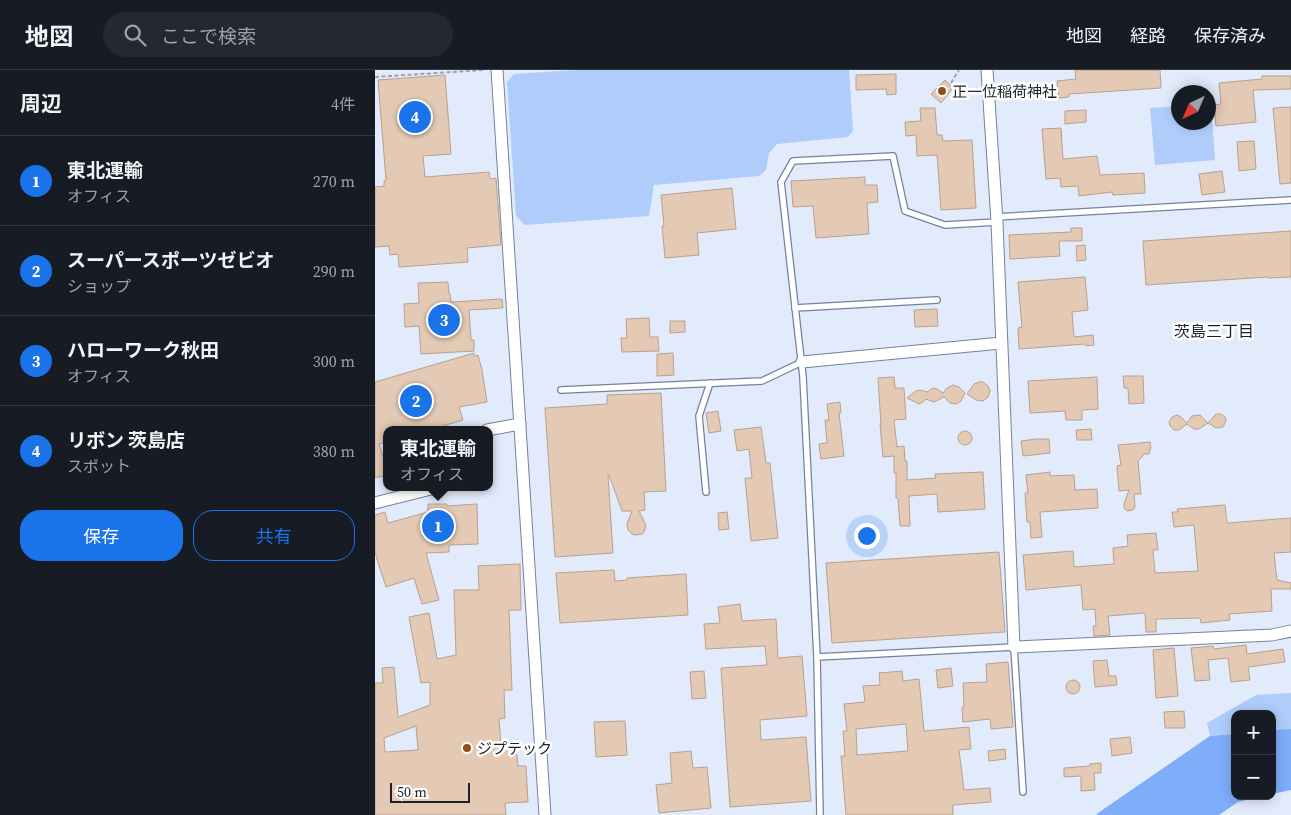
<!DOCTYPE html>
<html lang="ja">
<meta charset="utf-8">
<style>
:root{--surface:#171b24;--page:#242831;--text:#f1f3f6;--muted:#9ea1a6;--line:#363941;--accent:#1a73e8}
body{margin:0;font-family:"Source Serif 4","Noto Sans JP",serif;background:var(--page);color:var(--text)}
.controls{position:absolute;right:15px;bottom:15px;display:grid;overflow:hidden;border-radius:10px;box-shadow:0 2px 12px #0003}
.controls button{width:45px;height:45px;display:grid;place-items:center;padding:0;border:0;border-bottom:1px solid var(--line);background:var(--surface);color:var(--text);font:25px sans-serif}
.compass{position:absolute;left:796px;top:15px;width:45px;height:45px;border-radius:50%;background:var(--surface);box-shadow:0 2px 12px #0003;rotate:224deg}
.scale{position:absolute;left:15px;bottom:12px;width:80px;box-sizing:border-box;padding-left:5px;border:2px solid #1b212b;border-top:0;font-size:14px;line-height:18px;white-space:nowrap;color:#1b212b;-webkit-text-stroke:4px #fff;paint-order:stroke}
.you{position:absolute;left:491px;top:465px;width:18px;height:18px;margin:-12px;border:4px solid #fff;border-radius:50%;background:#1a73e8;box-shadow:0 0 0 8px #1a73e833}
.badge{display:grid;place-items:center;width:32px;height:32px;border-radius:50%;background:var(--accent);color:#fff;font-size:16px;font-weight:700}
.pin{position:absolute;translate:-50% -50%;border:2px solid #fff;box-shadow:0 1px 5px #0006}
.popup{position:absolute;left:8px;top:356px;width:110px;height:65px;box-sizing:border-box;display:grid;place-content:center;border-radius:10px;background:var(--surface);filter:drop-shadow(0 1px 4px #0005);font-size:16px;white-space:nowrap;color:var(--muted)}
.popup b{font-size:19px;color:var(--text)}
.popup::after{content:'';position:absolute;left:50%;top:100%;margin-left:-10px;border:10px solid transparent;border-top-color:var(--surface)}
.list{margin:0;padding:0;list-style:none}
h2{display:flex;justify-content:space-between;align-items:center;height:65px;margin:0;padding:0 20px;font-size:21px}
h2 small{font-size:16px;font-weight:400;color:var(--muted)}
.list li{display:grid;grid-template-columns:32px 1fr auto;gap:15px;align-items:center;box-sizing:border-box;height:90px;padding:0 20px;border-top:1px solid var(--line)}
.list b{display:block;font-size:19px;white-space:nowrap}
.list p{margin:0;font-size:16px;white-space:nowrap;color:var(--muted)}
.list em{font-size:16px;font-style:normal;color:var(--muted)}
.actions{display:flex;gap:10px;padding:15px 20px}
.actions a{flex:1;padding:11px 0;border:1px solid var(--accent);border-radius:20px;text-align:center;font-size:18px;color:var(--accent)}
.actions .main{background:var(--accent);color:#fff}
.icon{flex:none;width:28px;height:28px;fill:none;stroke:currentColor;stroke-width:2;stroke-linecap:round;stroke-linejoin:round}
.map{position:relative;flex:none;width:916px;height:745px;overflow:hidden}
header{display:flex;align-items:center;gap:30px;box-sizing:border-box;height:70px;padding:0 25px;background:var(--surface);border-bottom:1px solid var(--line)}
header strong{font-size:24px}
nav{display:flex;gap:28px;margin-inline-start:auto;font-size:18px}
.search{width:350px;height:45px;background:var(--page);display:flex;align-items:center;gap:12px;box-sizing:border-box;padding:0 18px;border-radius:28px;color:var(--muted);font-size:19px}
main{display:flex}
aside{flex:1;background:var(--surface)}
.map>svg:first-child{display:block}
.green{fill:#afccfb}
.water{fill:#7eadfa}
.building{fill:#e4cab5;stroke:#b9a08c;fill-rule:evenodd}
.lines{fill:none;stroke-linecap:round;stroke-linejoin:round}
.lane-casing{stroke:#74839b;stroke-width:8}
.street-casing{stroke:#74839b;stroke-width:13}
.path{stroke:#9ba3b1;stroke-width:2;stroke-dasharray:4 2.5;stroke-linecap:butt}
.lane{stroke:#fff;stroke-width:5.5}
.street{stroke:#fff;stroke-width:11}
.poi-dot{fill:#8f5214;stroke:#fff;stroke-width:2}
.labels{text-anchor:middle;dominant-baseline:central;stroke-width:5;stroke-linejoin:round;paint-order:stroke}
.poi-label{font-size:15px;fill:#1b212b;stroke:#fff;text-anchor:start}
.neighbourhood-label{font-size:16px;fill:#1b212b;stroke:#fff}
</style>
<header>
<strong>地図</strong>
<div class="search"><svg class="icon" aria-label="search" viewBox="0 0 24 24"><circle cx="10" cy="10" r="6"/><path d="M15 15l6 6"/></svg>ここで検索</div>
<nav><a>地図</a><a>経路</a><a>保存済み</a></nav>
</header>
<main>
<aside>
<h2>周辺<small>4件</small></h2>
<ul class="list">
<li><span class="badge">1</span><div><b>東北運輸</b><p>オフィス</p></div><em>270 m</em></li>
<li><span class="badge">2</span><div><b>スーパースポーツゼビオ</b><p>ショップ</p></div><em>290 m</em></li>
<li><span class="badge">3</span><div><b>ハローワーク秋田</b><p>オフィス</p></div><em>300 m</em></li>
<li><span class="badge">4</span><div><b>リボン 茨島店</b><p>スポット</p></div><em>380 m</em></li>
</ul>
<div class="actions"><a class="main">保存</a><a>共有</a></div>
</aside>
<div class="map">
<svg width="916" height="745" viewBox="0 0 916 745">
<rect width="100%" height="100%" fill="#e1ebfb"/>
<g class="green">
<path d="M200,0H474L478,61L473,67L402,74L394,83L391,100L384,106L279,115L274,146L150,155L141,146L132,12L139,4Z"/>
<path d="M834,33H836L840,90L780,95L775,38L803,36L804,52H834Z"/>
<path d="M916,623V659L897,660V644H860V664L835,666L832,653L881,625Z"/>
</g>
<g class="water">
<path d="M916,659V720L897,724V660Z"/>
<path d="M860,664V726H888L863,732L844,745H721L723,743L835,666Z"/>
</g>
<g class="building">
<path d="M700,0H785L786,18L694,24V27L684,28L682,11L701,9Z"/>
<path d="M521,4V24L512,25L511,19L481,20V5Z"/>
<path d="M70,5L76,84L48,86L50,107L114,102L115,109L121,108L126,175L92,178L93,192L24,197L23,184L15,185L14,176L0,177V117L9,116V111L11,110L3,10Z"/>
<path d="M887,6H916V19L878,20L881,52L841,56L839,35L846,34L844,13L887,9Z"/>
<path d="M570,10L578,18L566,33L556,24Z"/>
<path d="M916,37V113L905,114L898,38Z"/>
<path d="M545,38H560L562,65H567L568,71L597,70L601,138L566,140L562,85L542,86L541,65L531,66L530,52L546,51Z"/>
<path d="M711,40V52L690,54V41Z"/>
<path d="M686,58L688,89L722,86L725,105L769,103L770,123L738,125L737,122L704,126L703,116L686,117L685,108L671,109L667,59Z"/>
<path d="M879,71L881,99L864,101L862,72Z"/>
<path d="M847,101L850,122L827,125L824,104Z"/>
<path d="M490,107V115H502L503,132L492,133L494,164L441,168L438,136L418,137L416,111Z"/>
<path d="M357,118L361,159L322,163L324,185L290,188L287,156H289L286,125Z"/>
<path d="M696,158H707V171H684L685,186L635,189L634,165L696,162Z"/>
<path d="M916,161V207L893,208L892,207L771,215L768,171Z"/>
<path d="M710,175L711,190L702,191L701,176Z"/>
<path d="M710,207L713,240L697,242L699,267L718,265L719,275L711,276L710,274L644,279L643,258L647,257L643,212Z"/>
<path d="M73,212L74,224H75L76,232L127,229L128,238L94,240L96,270H99V281L46,284L44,256L30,257L29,234L44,233L43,213Z"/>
<path d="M562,239L563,256L540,257L539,240Z"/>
<path d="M274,248L275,267H283L284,281L247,282L246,268H252L251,249Z"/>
<path d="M295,251H310V262L295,263Z"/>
<path d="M99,283V286L103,285L107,300L112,332L84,337L88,350L55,360H12V372L4,374L12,400V405L0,408V312Z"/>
<path d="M298,283L299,305L282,306V284Z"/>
<path d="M748,306H768L769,333L754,334L753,318H749Z"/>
<path d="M519,307L520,318H529L531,349L519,350L522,377L529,376L530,391H532V410L561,408L560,404L608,402L610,439L563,442L562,424L534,426L535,456H525L523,428H521V403H519V386L508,387L505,355H506L503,308Z"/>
<path d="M722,307L723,339L707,340V350H691L690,341L655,343L653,311Z"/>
<path d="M604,312H608L613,316L615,321L613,327L608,331L601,330L592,324L599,314Z"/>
<path d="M578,315L584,317L590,323L586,331L581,334L575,333L569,327L559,332L551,329L548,332L544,334L532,328L541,321L545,320L552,322L558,318L562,319L568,323L572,318Z"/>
<path d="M286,323L291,421L269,422L270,440L264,441L270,453L271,456L269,462L267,464L261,465L257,464L253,460L252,454L257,441H247L234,405H233L238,483L180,487L170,338L232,334V325Z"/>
<path d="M465,332L466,343H464L469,386L446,389L444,374L452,373L450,350H454L452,334Z"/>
<path d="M343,341L346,361L334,363L331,343Z"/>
<path d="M841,344H846L850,347L851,351L848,357L841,358L833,353Z"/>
<path d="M802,345L806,347L812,353L817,346L825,345L833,353L824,359H819L812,354L804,360H799L795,356L794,352L797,347Z"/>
<path d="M386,357L391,393H395L403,468L376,471L370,408H377L374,379L362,381L359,360Z"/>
<path d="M716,359L717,370H702L701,360Z"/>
<circle cx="590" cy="368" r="7"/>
<path d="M661,369H674L675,383L648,386L646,371Z"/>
<path d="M775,372L776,377L774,384H769L767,387L763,391L766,424H759L760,437L758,440L752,441L749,438V434L754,420L744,421L742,396L746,395L743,375Z"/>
<path d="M675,402V406L699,405L700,420L722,419L723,438L665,442L667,467L656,468L655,452H652L650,423H653L651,405Z"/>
<path d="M53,434H72V436L102,434L103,474L74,475V482L51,483L64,530L47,534L39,508L11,517L0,483V445L10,442L13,453L53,442Z"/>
<path d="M850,435L852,453L916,448V482L899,483L902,510L916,513V519H896L897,541L854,544L855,550L826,553L825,548L781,549V562H771L770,543L733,546L735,565L719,566L718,556H721L720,539L708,540L706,515L651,520L648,485L698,481L699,497L739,494L738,478L753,476L752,465L781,463L783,480H778L780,503L823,501L819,455L799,457L797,442H803L802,439Z"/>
<path d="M352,442L354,459L344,460L343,443Z"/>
<path d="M624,482L630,562L457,573L451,493Z"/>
<path d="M145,494L146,540H134L137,620H129L130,648L124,649L126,676L141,675L143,696H151L153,732L130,733L131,745H0V613H8L7,598L19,597L23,647L55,635V612L46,613L34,547L54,543L62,589L81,585L79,520H104L103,496ZM41,656L43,680L10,682L9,668Z"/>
<path d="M239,500L240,511L252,510V508L311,504L313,545L185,553L181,503Z"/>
<path d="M365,534L367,551L401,549L403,588L427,586L432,646L385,650L386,670L431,667L436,731L355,737L346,598L392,595L390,576L331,579L329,554L345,553L343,537Z"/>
<path d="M871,575L872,584L908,579L910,592L873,597L875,610L856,612L853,588L833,590L835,610L820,611L816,578L838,576L839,579Z"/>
<path d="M799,578L803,626L781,628L778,580Z"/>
<path d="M732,590L734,606H741L742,615L720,617L718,591Z"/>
<path d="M633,592L638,657L616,659L615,649L588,652L587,637H589L588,613L612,612L611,594Z"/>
<path d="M576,598L578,616L563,618L561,600Z"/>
<path d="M329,601L331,628L317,629L315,602Z"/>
<path d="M527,601L528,611L544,609L549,661L594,657L596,679L584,680L589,720L615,718L616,732L578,735V745H471L466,686H470L468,661H472L469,634L490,632L488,616L505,615L504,603ZM531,654L533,681L482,685L481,659Z"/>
<circle cx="698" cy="617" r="7"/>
<path d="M809,641L810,658H790L789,642Z"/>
<path d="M250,651L252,685L221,687L219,652Z"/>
<path d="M755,667L757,683L737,686L735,669Z"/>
<path d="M630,679L631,689L614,691L613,681Z"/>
<path d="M316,681L318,698L332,697L336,738L284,743L281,715L297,713L295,683Z"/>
<path d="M726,693V703H719L720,720L706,721V706L689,707V698L715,696V694Z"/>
</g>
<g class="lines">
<g class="lane-casing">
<g id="lane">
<path d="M621,147L916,130"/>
<path d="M622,152L570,155L530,141L518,86L418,91L406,112L428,307L442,587L639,577L648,722"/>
<path d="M420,238L562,230"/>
<path d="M186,320L387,311L427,292"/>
<path d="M331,422L324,346L335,313"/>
<path d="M442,587L445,745"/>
</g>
</g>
<g class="street-casing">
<g id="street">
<path d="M122,0L170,745"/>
<path d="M612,0L622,152L639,577L897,565L916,561"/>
<path d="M427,292L626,273"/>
<path d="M112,360L145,354"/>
<path d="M0,433L64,417"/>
</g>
</g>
<g class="path">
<path d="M0,7L108,0"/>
<path d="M576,13L584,0"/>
</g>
<use href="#lane" class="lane"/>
<use href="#street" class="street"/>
</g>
<g class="poi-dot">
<circle cx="567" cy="21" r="5"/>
<circle cx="92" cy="678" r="5"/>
</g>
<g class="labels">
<g class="poi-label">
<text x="577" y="21">正一位稲荷神社</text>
<text x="102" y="678">ジプテック</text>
</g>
<g class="neighbourhood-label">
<text x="839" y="261">茨島三丁目</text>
</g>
</g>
</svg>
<div class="controls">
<button>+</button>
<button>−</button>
</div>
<svg class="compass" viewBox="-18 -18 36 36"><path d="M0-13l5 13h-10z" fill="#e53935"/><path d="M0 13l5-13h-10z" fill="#9ea1a6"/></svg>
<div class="scale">50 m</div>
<div class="you"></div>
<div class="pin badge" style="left:63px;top:456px">1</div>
<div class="popup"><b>東北運輸</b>オフィス</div>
<div class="pin badge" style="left:41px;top:331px">2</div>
<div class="pin badge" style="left:69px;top:250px">3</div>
<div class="pin badge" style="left:40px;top:47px">4</div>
</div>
</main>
